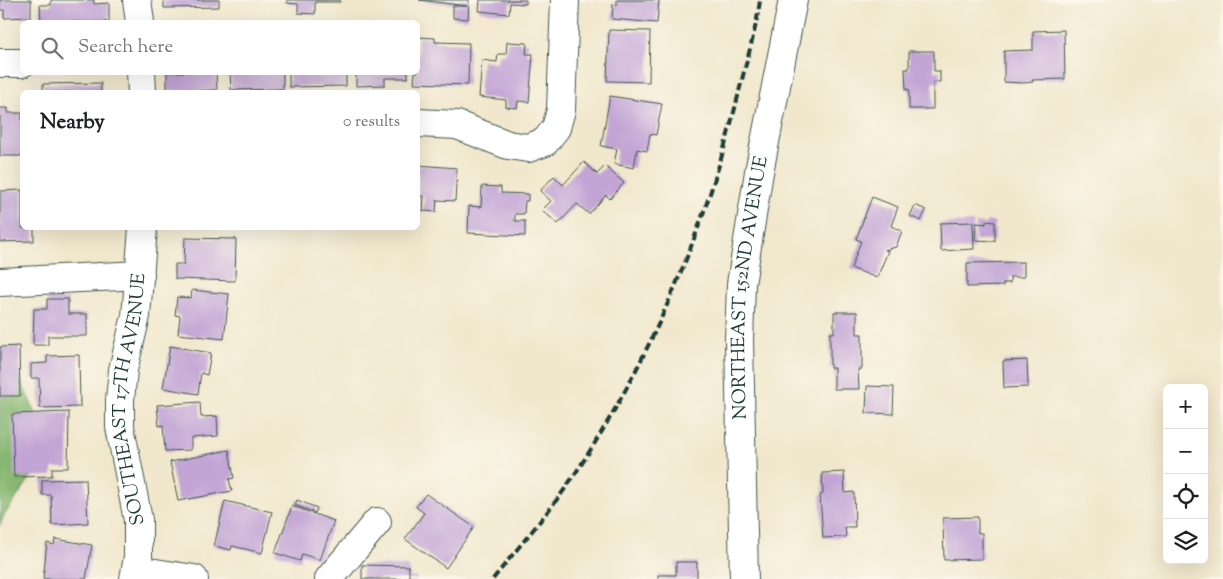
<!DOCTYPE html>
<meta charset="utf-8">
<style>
:root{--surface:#fff;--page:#f6f6f6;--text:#202124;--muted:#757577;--line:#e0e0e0}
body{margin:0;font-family:"Sorts Mill Goudy",serif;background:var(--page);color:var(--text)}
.controls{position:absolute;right:15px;bottom:15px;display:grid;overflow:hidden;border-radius:8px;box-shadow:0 5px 20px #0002}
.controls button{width:45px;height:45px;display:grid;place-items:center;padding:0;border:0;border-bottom:1px solid var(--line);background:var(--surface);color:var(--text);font:25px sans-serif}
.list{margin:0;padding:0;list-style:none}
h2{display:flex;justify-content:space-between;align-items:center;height:65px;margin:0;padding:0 20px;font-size:21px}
h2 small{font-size:16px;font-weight:400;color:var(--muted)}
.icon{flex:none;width:28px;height:28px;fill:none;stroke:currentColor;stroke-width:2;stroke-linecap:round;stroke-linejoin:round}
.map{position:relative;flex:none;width:1223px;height:579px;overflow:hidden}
.search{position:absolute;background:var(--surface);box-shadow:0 5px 20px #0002;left:20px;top:20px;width:400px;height:55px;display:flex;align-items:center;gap:12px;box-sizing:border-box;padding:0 18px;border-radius:8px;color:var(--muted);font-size:19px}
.panel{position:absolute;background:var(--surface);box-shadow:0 5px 20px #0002;left:20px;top:90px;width:400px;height:140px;border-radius:8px}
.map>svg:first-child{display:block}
.forest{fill:#86b66f;stroke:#527a52}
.building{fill:#c2a4d5}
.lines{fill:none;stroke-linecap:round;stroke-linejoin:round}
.minor-casing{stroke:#3e564b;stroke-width:30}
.minor{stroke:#fff;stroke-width:28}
.rail{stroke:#1f3d34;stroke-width:4;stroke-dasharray:8 4;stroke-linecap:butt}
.labels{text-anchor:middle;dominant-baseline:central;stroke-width:4.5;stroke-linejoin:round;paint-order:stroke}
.street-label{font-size:19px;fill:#1f3d34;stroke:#fbf7ec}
</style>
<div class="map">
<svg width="1223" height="579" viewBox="0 0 1223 579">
<rect width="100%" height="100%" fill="#fbf7ec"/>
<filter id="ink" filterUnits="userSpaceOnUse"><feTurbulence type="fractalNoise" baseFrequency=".02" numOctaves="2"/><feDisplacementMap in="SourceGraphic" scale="10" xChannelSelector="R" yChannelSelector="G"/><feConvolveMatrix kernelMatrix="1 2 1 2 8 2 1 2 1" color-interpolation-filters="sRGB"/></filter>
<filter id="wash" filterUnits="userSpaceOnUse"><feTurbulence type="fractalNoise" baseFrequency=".0096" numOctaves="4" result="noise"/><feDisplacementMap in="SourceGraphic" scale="20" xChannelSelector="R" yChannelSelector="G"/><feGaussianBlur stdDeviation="1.12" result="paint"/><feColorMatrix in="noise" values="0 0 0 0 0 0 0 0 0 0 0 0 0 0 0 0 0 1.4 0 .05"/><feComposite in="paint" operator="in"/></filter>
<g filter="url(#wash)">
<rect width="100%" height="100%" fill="#f1e7cc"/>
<path class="forest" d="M0,351L18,375L40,422L34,473L3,517L0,526Z"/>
<g id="blocks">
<g class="building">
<path d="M0,0H31V17L4,18V10H0Z"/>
<path d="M51,0H94V4L109,3V22H41L40,5H51Z"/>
<path d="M164,0H219V7L164,8Z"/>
<path d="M287,0H340V2H315V14L298,13V4L287,3Z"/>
<path d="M419,0H469L468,19L453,18V6H467Z"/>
<path d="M480,0H526V4L510,3L509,14L479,11Z"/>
<path d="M617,0H659L657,23L612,19L613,4L617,5Z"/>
<path d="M609,30L650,31L649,82L607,81Z"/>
<path d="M1064,30L1065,79L1032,80L1033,82L1023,83L1004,82V51L1033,50V31Z"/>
<path d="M418,37L435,38V42L469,43L468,85L414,83L415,72H418Z"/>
<path d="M507,42L527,43L526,54H533L529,102L518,101L517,108L506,107V100L479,97L482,60L497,62L498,54H506Z"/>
<path d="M909,51H934V71H940V82H933V109H909V89L906,90L905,69H909Z"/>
<path d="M167,72H216L217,90L167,91Z"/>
<path d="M230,72H283V89L231,90Z"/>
<path d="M289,72H346V86L289,87Z"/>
<path d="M356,72H408V78H385V85L356,86Z"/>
<path d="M101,83V92H43V84Z"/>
<path d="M610,96L662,104L656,135L650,134L647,151L637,149L634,168L614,164L617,149L601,146Z"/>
<path d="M0,108H8V113H22V156H0Z"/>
<path d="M584,162L597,174L605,166L624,183L610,199L606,195L589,214L577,204L558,224L542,210L551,201L540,191L554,176L563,185Z"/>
<path d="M418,165L457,168L455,201L437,200L436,212L423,211L424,196H418Z"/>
<path d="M482,186L501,187V193L528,194V201H525L524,214H515V221H525V236L468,233L469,206L481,207Z"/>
<path d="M22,190V228H34V241L0,242V191Z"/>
<path d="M872,197L898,207L891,226L902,231L896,247L885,250L888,251L877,278L851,268L861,241L856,239Z"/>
<path d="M915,205L926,210L921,221L910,216Z"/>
<path d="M986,221L995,222V241L975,240L976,223L986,224Z"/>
<path d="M973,222L974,249L941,251L940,223Z"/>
<path d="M185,238L236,239L235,281L175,279V264H184Z"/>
<path d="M1024,262V277H1010V283H1003V286L967,287V263Z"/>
<path d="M192,290L229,294L224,339L178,334L180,316L175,315L177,297L191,298Z"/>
<path d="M47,299H68V314H87V336H48V345H33L34,309H47Z"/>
<path d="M834,312H857V334H862V369H858L859,389H834V368H830V333H834Z"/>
<path d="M19,346L20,396H0V347Z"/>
<path d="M170,346L211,353L207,375L201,373L198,394L163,388Z"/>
<path d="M79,355L80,407L40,408L39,378H31V364L47,363V356Z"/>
<path d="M1027,360L1028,387L1004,388L1003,361Z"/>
<path d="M867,386L894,387L893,414L866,413Z"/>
<path d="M200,402L201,417L217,416L218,436L191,438V450L165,451L163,425L159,426L157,405Z"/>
<path d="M69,412L68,468H52V476L14,477L12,414Z"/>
<path d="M229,450L234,478L229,479L232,491L178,501L170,462Z"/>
<path d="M844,472L845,493L854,492L855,527H845L846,537L823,538L820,495L823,494L822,473Z"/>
<path d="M86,479L88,523L52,525L51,495H42V480Z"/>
<path d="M426,494L474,527L446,568L405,539L424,513L416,507Z"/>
<path d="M297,500L317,508L315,513L295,505Z"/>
<path d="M225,501L272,512L262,553L232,546L231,550L214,546Z"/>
<path d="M292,506L334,521L320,560L302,554L300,561L275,553Z"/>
<path d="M978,517V533H982V559L944,560L943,518Z"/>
<path d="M55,539L92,545L86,579H43L47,543L54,545Z"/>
<path d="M676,562H697V579H658V575H676Z"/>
<path d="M362,565L409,566V577H417V579H362Z"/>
</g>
</g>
</g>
<g filter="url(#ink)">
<use href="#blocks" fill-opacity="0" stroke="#3e564b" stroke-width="1"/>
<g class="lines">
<g class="minor-casing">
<g id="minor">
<path d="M137,0L140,22"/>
<path d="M0,63H22"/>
<path d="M141,72L142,92"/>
<path d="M418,123L457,125L508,145L528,148L545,142L556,128L561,110L565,0"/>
<path d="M0,282L140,275"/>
<path d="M136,570L194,579"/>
<path id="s1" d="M134,579L138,557V520L120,427V400L123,370L136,316L143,228"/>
<path d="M329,579L377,522"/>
<path id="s2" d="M744,579L739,340L741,284L759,172L793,0"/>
</g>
</g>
<use href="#minor" class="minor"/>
<path class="rail" d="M493,579C517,549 542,520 564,490C645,374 705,232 738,96C745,65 756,32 760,0"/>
</g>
</g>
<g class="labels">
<g class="street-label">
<text stroke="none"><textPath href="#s2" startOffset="292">NORTHEAST 152ND AVENUE</textPath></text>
<text stroke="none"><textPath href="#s1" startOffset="182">SOUTHEAST 17TH AVENUE</textPath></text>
</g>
</g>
</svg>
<div class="controls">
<button>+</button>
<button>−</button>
<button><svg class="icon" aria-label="locate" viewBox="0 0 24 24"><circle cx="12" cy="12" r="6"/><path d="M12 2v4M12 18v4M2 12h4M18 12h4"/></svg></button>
<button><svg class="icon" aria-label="layers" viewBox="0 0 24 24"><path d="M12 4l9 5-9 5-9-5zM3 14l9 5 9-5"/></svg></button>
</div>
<div class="search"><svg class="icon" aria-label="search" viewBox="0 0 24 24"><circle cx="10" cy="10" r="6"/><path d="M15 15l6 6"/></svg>Search here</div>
<section class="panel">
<h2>Nearby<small>0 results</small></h2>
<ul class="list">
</ul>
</section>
</div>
